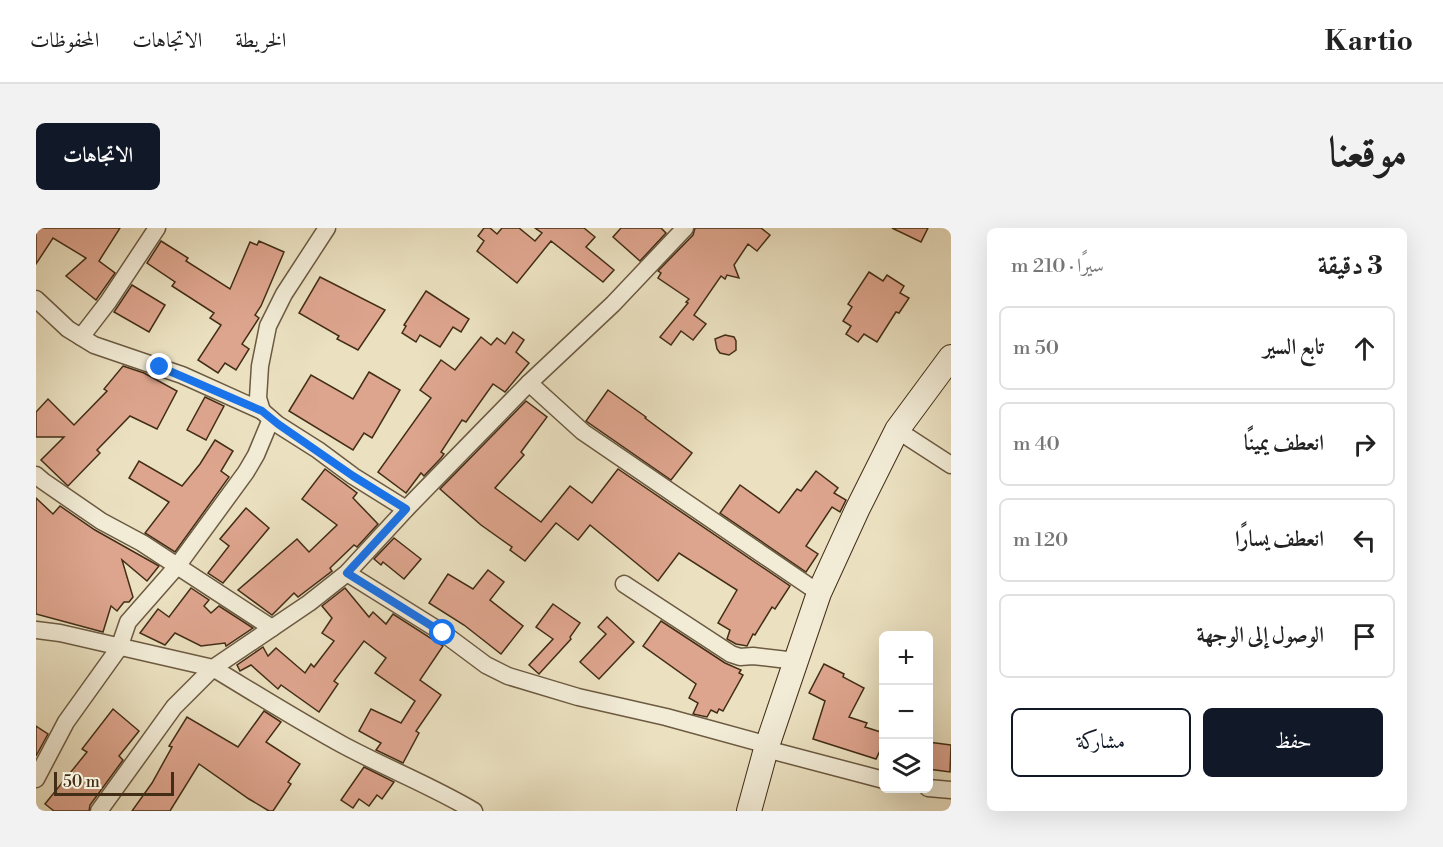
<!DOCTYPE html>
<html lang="ar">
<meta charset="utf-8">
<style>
:root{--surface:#fff;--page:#f2f2f2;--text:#222;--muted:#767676;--line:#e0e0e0;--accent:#111827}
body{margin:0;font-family:"Libre Bodoni",Amiri,serif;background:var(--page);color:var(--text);direction:rtl}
.controls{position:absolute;right:18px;bottom:18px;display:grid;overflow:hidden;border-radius:9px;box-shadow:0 6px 24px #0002}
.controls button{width:54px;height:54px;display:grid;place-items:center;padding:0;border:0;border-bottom:2px solid var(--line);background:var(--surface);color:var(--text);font:30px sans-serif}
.scale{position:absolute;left:18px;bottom:15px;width:120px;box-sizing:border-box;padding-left:6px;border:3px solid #422d16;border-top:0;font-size:16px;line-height:21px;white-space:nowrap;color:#422d16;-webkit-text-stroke:4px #f2ecd7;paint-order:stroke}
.stop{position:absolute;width:18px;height:18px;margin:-14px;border:4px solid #1a73e8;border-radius:50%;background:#fff}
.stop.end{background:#1a73e8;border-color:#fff;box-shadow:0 2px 6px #0008}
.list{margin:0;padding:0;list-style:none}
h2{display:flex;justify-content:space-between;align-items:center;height:78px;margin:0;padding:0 24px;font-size:26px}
h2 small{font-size:20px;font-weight:400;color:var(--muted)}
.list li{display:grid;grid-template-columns:39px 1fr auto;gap:18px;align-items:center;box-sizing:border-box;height:84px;margin:0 12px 12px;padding:0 12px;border:2px solid var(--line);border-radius:9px}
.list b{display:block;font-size:22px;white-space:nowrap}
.list em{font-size:20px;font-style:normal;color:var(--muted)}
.actions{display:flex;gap:12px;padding:18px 24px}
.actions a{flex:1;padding:14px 0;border:2px solid var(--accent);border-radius:9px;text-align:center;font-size:21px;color:var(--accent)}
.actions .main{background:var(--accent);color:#fff}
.icon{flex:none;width:33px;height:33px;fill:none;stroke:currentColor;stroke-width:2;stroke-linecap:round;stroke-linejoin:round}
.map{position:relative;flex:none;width:915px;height:583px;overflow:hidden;direction:ltr;border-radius:9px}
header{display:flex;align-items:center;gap:36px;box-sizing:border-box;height:84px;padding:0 30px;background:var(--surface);border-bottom:2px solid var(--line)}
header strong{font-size:28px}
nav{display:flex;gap:33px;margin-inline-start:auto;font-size:21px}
.intro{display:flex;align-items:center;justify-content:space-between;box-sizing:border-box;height:144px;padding:0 36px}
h1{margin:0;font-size:42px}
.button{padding:15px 27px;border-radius:9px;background:var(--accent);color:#fff;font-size:21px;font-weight:700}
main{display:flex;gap:36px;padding:0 36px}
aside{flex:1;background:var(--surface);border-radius:9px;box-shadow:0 6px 24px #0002}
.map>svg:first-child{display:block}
.building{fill:#dea58e;stroke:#422d16;stroke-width:1.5}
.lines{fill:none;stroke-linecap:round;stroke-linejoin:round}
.street-casing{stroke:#6c5a41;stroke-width:19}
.secondary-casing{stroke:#422d16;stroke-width:26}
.street{stroke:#f2ecd7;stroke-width:16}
.secondary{stroke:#f2ecd7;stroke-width:24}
.route{stroke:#1a73e8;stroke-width:8}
</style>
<header>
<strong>Kartio</strong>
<nav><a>الخريطة</a><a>الاتجاهات</a><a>المحفوظات</a></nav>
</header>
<div class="intro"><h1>موقعنا</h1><a class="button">الاتجاهات</a></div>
<main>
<aside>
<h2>3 دقيقة<small>سيرًا · 210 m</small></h2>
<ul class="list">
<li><svg class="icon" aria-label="ahead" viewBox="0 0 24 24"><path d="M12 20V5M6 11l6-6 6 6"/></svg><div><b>تابع السير</b></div><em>50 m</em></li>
<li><svg class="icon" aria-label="right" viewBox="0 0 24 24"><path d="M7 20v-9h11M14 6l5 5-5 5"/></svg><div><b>انعطف يمينًا</b></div><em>40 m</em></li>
<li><svg class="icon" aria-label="left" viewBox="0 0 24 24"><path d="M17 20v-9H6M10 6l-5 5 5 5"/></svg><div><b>انعطف يسارًا</b></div><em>120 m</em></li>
<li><svg class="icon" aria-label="arrive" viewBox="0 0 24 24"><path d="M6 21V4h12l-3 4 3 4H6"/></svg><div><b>الوصول إلى الوجهة</b></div></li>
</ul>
<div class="actions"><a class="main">حفظ</a><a>مشاركة</a></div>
</aside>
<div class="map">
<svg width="915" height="583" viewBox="0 0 915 583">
<rect width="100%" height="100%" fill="#ebe1c1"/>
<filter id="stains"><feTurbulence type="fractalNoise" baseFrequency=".00333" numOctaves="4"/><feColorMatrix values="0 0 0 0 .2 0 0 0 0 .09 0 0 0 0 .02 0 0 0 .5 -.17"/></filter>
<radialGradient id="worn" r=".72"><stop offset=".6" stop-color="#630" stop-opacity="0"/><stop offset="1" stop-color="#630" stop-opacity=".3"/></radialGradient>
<g class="building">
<path d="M0,0H84L63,33L79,45L60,72L30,48L50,30L17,10L0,36Z"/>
<path d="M448,0H454L461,6L466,0H483L499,13L506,5L499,0H548L559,9L550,19L578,42L567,54L515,13L481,55L441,23L448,13L442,8Z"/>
<path d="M585,0H625L630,5L604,33L577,9Z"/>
<path d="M659,0H725L734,7L721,23L712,16L698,37L703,50L691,47L689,51L685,48L658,87L670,96L657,112L645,103L635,117L624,109L652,75L650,74L653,71L622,50L625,45L622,43L657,7Z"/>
<path d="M856,0H892L885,14Z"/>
<path d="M125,13L152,30L150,33L194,61L214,14L221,17L223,13L248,24L225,78L219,87L223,90L206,116L213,121L200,142L189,135L182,145L162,132L185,97L174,90L178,85L136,58L139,54L111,35Z"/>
<path d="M833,44L847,53L851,47L868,58L864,65L873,70L863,85L860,84L841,114L828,106L822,114L810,106L815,98L807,93L816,79L812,76Z"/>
<path d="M284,49L349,82L322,122L301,111L303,108L263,85Z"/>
<path d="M96,57L129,77L113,104L78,84Z"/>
<path d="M390,63L433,91L425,104L417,99L404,119L384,107L380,114L366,105L370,98L368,97Z"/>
<path d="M477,104L488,112L480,124L493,135L469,164L457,156L430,194L426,192L405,224L408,226L405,230L388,248L385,245L370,265L342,244L395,170L384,162L405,132L419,142L445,109L455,117L461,110L469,116Z"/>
<path d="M689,107L698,109L700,113V122L693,127L684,125L681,121L679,111Z"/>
<path d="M87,138L108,145L141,163L121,201L94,188L61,222L64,225L32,258L5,232L28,209H0V184L12,171L38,197L71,163L68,161Z"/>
<path d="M333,144L364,162L336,210L328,205L317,222L253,183L275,147L317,171Z"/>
<path d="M572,162L610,189L609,190L656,225L635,252L550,193Z"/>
<path d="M169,169L188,178L170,212L151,202Z"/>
<path d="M490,173L511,189L485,224L488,227L459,260L505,294L534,258L556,275L582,241L754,358L739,381L736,379L719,407L717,406L711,418L700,416L691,411L694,402L682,395L701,362L643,325L622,353L554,297L542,312L520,295L489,333L474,322L476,319L445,297L404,261Z"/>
<path d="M179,212L197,223L185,243L193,249L139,324L109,305L133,274L93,250L103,233L146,258L164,236Z"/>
<path d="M289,241L321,265L317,270L342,296L321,319L318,317L294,340L296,343L262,369L258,365L236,387L202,362L261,311L273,324L301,297L266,271Z"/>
<path d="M780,243L802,260L798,265L810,272L804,284L796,279L770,318L782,326L770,344L684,285L704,257L743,285L761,261L765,263Z"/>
<path d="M0,270L17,286L24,278L59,302L123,338L111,353L86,332L97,369L93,374H88L81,383L75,378L67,404L0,386Z"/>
<path d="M210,280L233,300L187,355L172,345L193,318L184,311Z"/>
<path d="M358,310L385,331L368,351L347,334L345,337L338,331Z"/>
<path d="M452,342L468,354L454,372L487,398L465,426L428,397L393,375L412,346L437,361Z"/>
<path d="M155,360L173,372L168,378L175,385L183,378L217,400L190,418L189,415L165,418L139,405L129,417L104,405L122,381L133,389Z"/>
<path d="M309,360L333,389L337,384L350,396L357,386L407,418L384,452L405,467L380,503L383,505L367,535L340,522L345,515L323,503L335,481L365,495L379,473L339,445L350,430L328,413L298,453L302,456L283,484L245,457L242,461L215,437L204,443L201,437L227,419L232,428L240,420L269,445L275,436L278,439L298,413L286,405L296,390L286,378Z"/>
<path d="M517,376L544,395L534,409L535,411L503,446L493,437L517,411L500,399Z"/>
<path d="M571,389L598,414L563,451L544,434L570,406L562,399Z"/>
<path d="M625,393L689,435L705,442L703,445L707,447L687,483L683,481L681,485L675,482L671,489L657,486L662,475L653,470L660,456L607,418Z"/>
<path d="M788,436L808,446L807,449L828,460L813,489L831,495L829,499L848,505V514L840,531L777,511L789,473L773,465Z"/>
<path d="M77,481L103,503L83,528L87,532L54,577L53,583H18L9,576L51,524L46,521Z"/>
<path d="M228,483L245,494L230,514L264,536L252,554L255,556L237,583H233L213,571L163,536L134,583H96L116,555L136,519L133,518L151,489L202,519Z"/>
<path d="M0,498L12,506L0,528Z"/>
<path d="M892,514L915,517L914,544L892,541Z"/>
<path d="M328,539L358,554L346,571L341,567L333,578L323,571L317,580L305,572Z"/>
</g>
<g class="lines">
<g class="street-casing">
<g id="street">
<path d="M0,71L32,101L58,117L146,147L226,183L241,196L282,222L317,248L370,281"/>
<path d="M45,109L72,74L121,0"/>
<path d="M493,155L547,204L783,365"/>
<path d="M226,183L222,170L224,138L232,98L248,66L291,0"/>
<path d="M861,202L915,237"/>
<path d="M0,247L7,253L65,293L106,315L236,400"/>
<path d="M311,345L407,405L450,437L472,448L542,469L630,489L732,517"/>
<path d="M588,356L695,426L704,429L717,428L760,433"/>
<path d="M0,402L24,405L177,440L273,375L311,345L370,281L493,155L577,76L649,0"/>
<path d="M730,521L848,552"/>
<path d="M0,551L30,494L83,420L92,394L142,337L210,244L220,227L235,191"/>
<path d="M892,560L915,562"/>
<path d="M63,583L138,479L177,440C220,466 263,493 307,517C350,540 396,558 438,583"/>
</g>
</g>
<g class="secondary-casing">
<path id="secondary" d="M713,583L730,521L783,365L821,282L861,202L915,129"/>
</g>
<use href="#street" class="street"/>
<use href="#secondary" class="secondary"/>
</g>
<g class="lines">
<path class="route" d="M124,139L226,183L242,196L317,248L370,281L311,345L407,405"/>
</g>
<rect width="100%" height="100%" filter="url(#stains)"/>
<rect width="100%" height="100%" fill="url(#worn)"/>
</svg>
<div class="controls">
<button>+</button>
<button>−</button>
<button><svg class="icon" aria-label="layers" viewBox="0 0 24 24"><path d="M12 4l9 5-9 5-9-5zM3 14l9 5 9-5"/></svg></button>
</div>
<div class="scale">50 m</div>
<div class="stop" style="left:407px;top:405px"></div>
<div class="stop end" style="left:124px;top:139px"></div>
</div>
</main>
